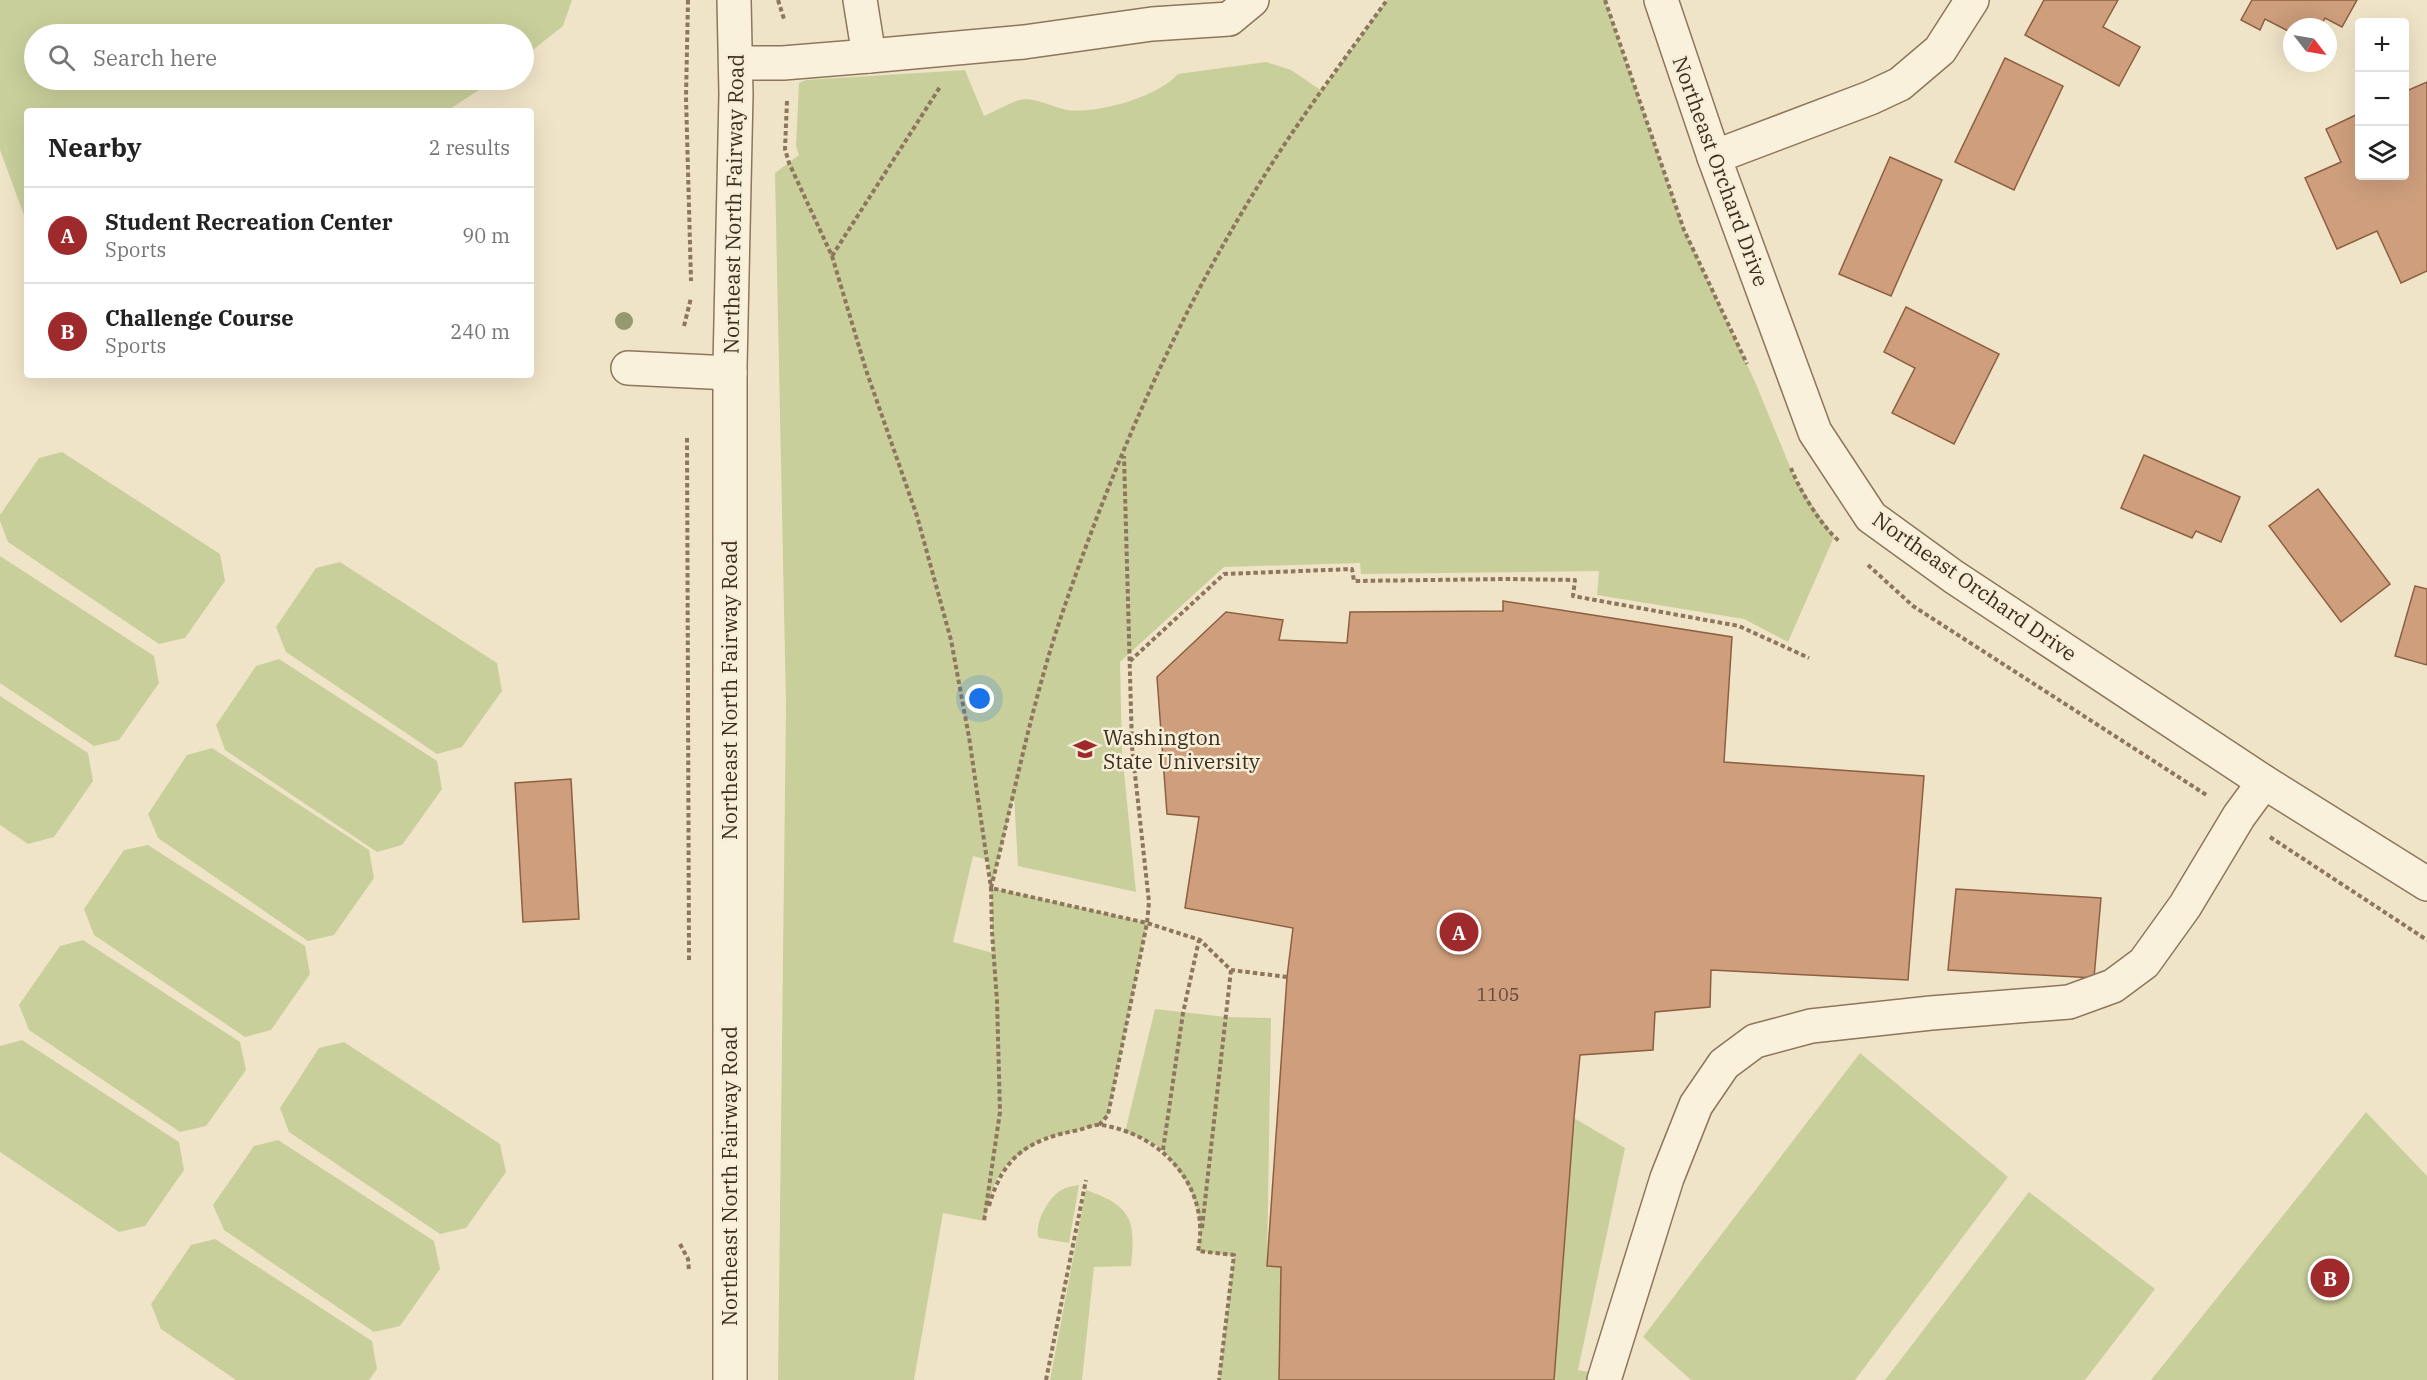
<!DOCTYPE html>
<meta charset="utf-8">
<style>
:root{--surface:#fff;--page:#f6f6f6;--text:#222;--muted:#767676;--line:#e0e0e0;--accent:#9e2a2b}
body{margin:0;font-family:"IBM Plex Serif",serif;background:var(--page);color:var(--text)}
.controls{position:absolute;right:18px;top:18px;display:grid;overflow:hidden;border-radius:6px;box-shadow:0 6px 24px #0002}
.controls button{width:54px;height:54px;display:grid;place-items:center;padding:0;border:0;border-bottom:2px solid var(--line);background:var(--surface);color:var(--text);font:30px sans-serif}
.compass{position:absolute;left:2283px;top:18px;width:54px;height:54px;border-radius:50%;background:var(--surface);box-shadow:0 6px 24px #0002;rotate:121deg}
.you{position:absolute;left:980px;top:699px;width:21px;height:21px;margin:-15px;border:4px solid #fff;border-radius:50%;background:#1a73e8;box-shadow:0 0 0 9px #1a73e833}
.badge{display:grid;place-items:center;width:39px;height:39px;border-radius:50%;background:var(--accent);color:#fff;font-size:20px;font-weight:700}
.pin{position:absolute;translate:-50% -50%;border:3px solid #fff;box-shadow:0 2px 6px #0006}
.list{margin:0;padding:0;list-style:none}
h2{display:flex;justify-content:space-between;align-items:center;height:78px;margin:0;padding:0 24px;font-size:26px}
h2 small{font-size:20px;font-weight:400;color:var(--muted)}
.list li{display:grid;grid-template-columns:39px 1fr auto;gap:18px;align-items:center;box-sizing:border-box;height:96px;padding:0 24px;border-top:2px solid var(--line)}
.list b{display:block;font-size:22px;white-space:nowrap}
.list p{margin:0;font-size:20px;white-space:nowrap;color:var(--muted)}
.list em{font-size:20px;font-style:normal;color:var(--muted)}
.icon{flex:none;width:33px;height:33px;fill:none;stroke:currentColor;stroke-width:2;stroke-linecap:round;stroke-linejoin:round}
.map{position:relative;flex:none;width:2427px;height:1380px;overflow:hidden}
.search{position:absolute;background:var(--surface);box-shadow:0 6px 24px #0002;left:24px;top:24px;width:510px;height:66px;display:flex;align-items:center;gap:15px;box-sizing:border-box;padding:0 21px;border-radius:33px;color:var(--muted);font-size:22px}
.panel{position:absolute;background:var(--surface);box-shadow:0 6px 24px #0002;left:24px;top:108px;width:510px;height:270px;border-radius:6px}
.map>svg:first-child{display:block}
.green{fill:#c9cf9b;fill-rule:evenodd}
.building{fill:#cf9f7d;stroke:#8d5f41;stroke-width:1.5}
.lines{fill:none;stroke-linecap:round;stroke-linejoin:round}
.minor-casing{stroke:#8d765c;stroke-width:36}
.path{stroke:#8d765c;stroke-width:4;stroke-dasharray:4.5 3;stroke-linecap:butt}
.minor{stroke:#faf1dc;stroke-width:33}
.tree{fill:#96986f}
.labels{text-anchor:middle;dominant-baseline:central;stroke-width:5;stroke-linejoin:round;paint-order:stroke}
.number-label{font-size:18px;fill:#624a37}
.street-label{font-size:21px;fill:#3d2e20;stroke:#f7eed8}
.poi-label{font-size:21px;fill:#3d2e20;stroke:#f7eed8;text-anchor:start}
</style>
<div class="map">
<svg width="2427" height="1380" viewBox="0 0 2427 1380">
<rect width="100%" height="100%" fill="#f0e4c8"/>
<g class="green">
<path d="M0,0H572L563,26L524,57V34H34V80H494L447,111H27V218H25L0,150Z"/>
<path d="M1387,0H1605L1684,230L1756,384L1795,479L1834,537L1788,642L1744,619L1597,595L1599,571L1361,574L1360,563L1224,567L1120,662L1122,752L1136,892L1018,866L1014,796L991,888L1147,923L1108,1115L1099,1125L1042,1139L1008,1163L995,1182L984,1221L943,1213L914,1380H778L786,706L775,173L799,155L796,146L799,83L806,80L965,70L984,116C994,112 1017,98 1027,99C1040,100 1054,107 1067,110C1097,114 1158,97 1178,74L1266,62L1291,70L1322,91ZM973,856L988,860L991,888L993,953L953,942Z"/>
<path d="M62,452L220,554L225,581L185,638L159,644L8,542L0,521V515L39,458Z"/>
<path d="M0,556L154,656L159,683L119,740L94,746L0,683Z"/>
<path d="M340,562L497,663L502,691L462,747L437,754L286,652L276,627L316,568Z"/>
<path d="M279,659L437,761L442,789L402,845L377,852L225,750L216,725L256,666Z"/>
<path d="M0,696L88,753L93,781L54,837L28,844L0,825Z"/>
<path d="M212,748L369,850L374,878L334,935L308,941L158,838L148,814L187,755Z"/>
<path d="M148,845L305,946L310,974L271,1030L245,1037L94,935L84,909L124,850Z"/>
<path d="M83,940L240,1042L246,1070L206,1126L180,1132L29,1030L19,1005L60,946Z"/>
<path d="M1155,1009L1226,1017L1271,1018L1267,1266L1281,1267L1279,1380H1219L1234,1256L1198,1251C1205,1218 1195,1191 1174,1165C1171,1160 1167,1154 1163,1150C1153,1142 1137,1136 1125,1132Z"/>
<path d="M22,1040L179,1142L184,1170L145,1226L119,1232L0,1152V1046Z"/>
<path d="M344,1042L500,1144L506,1172L466,1228L440,1234L289,1132L280,1108L319,1048Z"/>
<path d="M1860,1053L2008,1177L1855,1380H1691L1643,1337Z"/>
<path d="M2366,1112L2427,1176V1380H2151Z"/>
<path d="M1574,1118L1625,1148L1578,1370L1605,1375L1604,1380H1554Z"/>
<path d="M278,1140L434,1241L440,1269L400,1326L374,1332L224,1230L213,1205L254,1146Z"/>
<path d="M1079,1185L1069,1243L1039,1238C1034,1225 1046,1203 1056,1194C1062,1188 1071,1186 1079,1185Z"/>
<path d="M1086,1190C1132,1206 1136,1220 1131,1266L1094,1267L1082,1380H1050Z"/>
<path d="M2029,1192L2155,1289L2085,1380H1885Z"/>
<path d="M215,1239L372,1341L377,1369L369,1380H236L161,1329L151,1304L191,1245Z"/>
</g>
<g class="building">
<path d="M2044,0H2118L2103,27L2140,47L2119,86L2025,35Z"/>
<path d="M2252,0H2357L2342,27L2325,18L2320,27H2292V33L2265,19L2260,30L2241,20Z"/>
<path d="M2005,58L2063,86L2014,190L1955,162Z"/>
<path d="M2427,82V271L2401,283L2377,231L2337,249L2305,178L2341,162L2326,129L2360,113V176H2404V92Z"/>
<path d="M1890,157L1942,180L1891,296L1839,274Z"/>
<path d="M1906,307L1999,354L1954,444L1892,413L1915,368L1884,352Z"/>
<path d="M2144,455L2240,497L2221,542L2196,531L2192,538L2121,508Z"/>
<path d="M2318,489L2390,584L2341,622L2269,526Z"/>
<path d="M2415,586L2427,589V665L2395,656Z"/>
<path d="M1503,601L1732,637L1724,762L1924,776L1908,980L1711,970L1710,1007L1655,1012L1653,1050L1580,1055L1574,1118L1554,1380H1279L1281,1267L1267,1266L1287,977L1293,928L1185,908L1199,817L1167,814L1157,677L1226,612L1283,620L1279,640L1347,643L1350,612L1503,611Z"/>
<path d="M571,779L579,919L523,922L515,783Z"/>
<path d="M1956,889L2101,898L2094,978L1948,970Z"/>
</g>
<g class="lines">
<g class="minor-casing">
<g id="minor">
<path d="M860,0L869,56"/>
<path d="M1661,0L1714,157L1815,432L1871,517L1954,577L2264,782L2427,884"/>
<path d="M736,63H783L869,56L1024,42L1152,24L1229,19L1252,0"/>
<path d="M1714,157L1870,98L1900,84L1940,50L1972,0"/>
<path d="M628,368L730,373"/>
<path d="M730,1380V366L736,94L734,0"/>
<path d="M1604,1380L1667,1178L1696,1105L1724,1064L1755,1041L1811,1026L1931,1013L2069,1002L2113,986L2144,963L2185,906L2239,816L2264,782"/>
</g>
</g>
<g class="path">
<path d="M688,0L686,97L691,281"/>
<path d="M778,0L784,19"/>
<path d="M1605,0L1684,230L1747,364"/>
<path d="M787,101L785,149L789,163L832,256L866,370L917,516L951,640L969,737L991,888L992,932L997,1001L1000,1112L984,1221"/>
<path d="M832,256L940,87"/>
<path d="M684,326L691,298"/>
<path d="M687,438L689,961"/>
<path d="M1791,468C1799,489 1821,526 1839,541"/>
<path d="M1868,565L1913,606L2208,796"/>
<path d="M1130,661L1224,574L1352,569L1354,581L1506,579L1575,580L1573,596L1739,626L1809,658"/>
<path d="M2270,837L2427,940"/>
<path d="M1287,977L1231,970L1200,940L1147,923L991,888C1014,796 1032,701 1063,611C1113,465 1176,318 1258,186C1297,122 1343,61 1387,0"/>
<path d="M1099,1125L1108,1115L1147,923L1149,902L1132,747L1124,456"/>
<path d="M1163,1150L1183,1013L1199,940"/>
<path d="M989,1206C1003,1156 1029,1139 1079,1130C1086,1128 1095,1124 1101,1125C1163,1134 1211,1188 1198,1251L1234,1255L1219,1380"/>
<path d="M1202,1228L1231,970"/>
<path d="M680,1244L688,1259L689,1271"/>
<path d="M1046,1380L1086,1180"/>
</g>
<use href="#minor" class="minor"/>
</g>
<circle class="tree" cx="624" cy="321" r="9"/>
<defs>
<g id="university-bare" transform="scale(1.8)"><path d="M0-5L7-2L0 1L-7-2ZM-4 1L0 2.5L4 1V4Q0 6-4 4Z" fill="#9e2a2b" stroke="#f7eed8" stroke-width="2.5" paint-order="stroke"/></g>
</defs>
<g fill-rule="evenodd">
<use href="#university-bare" x="1085" y="749"/>
</g>
<g class="labels">
<g class="number-label">
<text x="1498" y="994">1105</text>
</g>
<g class="street-label">
<text transform="translate(1721 171) rotate(70)">Northeast Orchard Drive</text>
<text transform="translate(733 204) rotate(-89)">Northeast North Fairway Road</text>
<text transform="translate(1975 586) rotate(35)">Northeast Orchard Drive</text>
<text transform="translate(729 690) rotate(-90)">Northeast North Fairway Road</text>
<text transform="translate(729 1176) rotate(-90)">Northeast North Fairway Road</text>
</g>
<g class="poi-label">
<text x="1103" y="737">Washington<tspan x="1103" dy="24">State University</tspan></text>
</g>
</g>
</svg>
<div class="controls">
<button>+</button>
<button>−</button>
<button><svg class="icon" aria-label="layers" viewBox="0 0 24 24"><path d="M12 4l9 5-9 5-9-5zM3 14l9 5 9-5"/></svg></button>
</div>
<svg class="compass" viewBox="-18 -18 36 36"><path d="M0-13l5 13h-10z" fill="#e53935"/><path d="M0 13l5-13h-10z" fill="#767676"/></svg>
<div class="you"></div>
<div class="pin badge" style="left:1459px;top:932px">A</div>
<div class="pin badge" style="left:2330px;top:1278px">B</div>
<div class="search"><svg class="icon" aria-label="search" viewBox="0 0 24 24"><circle cx="10" cy="10" r="6"/><path d="M15 15l6 6"/></svg>Search here</div>
<section class="panel">
<h2>Nearby<small>2 results</small></h2>
<ul class="list">
<li><span class="badge">A</span><div><b>Student Recreation Center</b><p>Sports</p></div><em>90 m</em></li>
<li><span class="badge">B</span><div><b>Challenge Course</b><p>Sports</p></div><em>240 m</em></li>
</ul>
</section>
</div>
